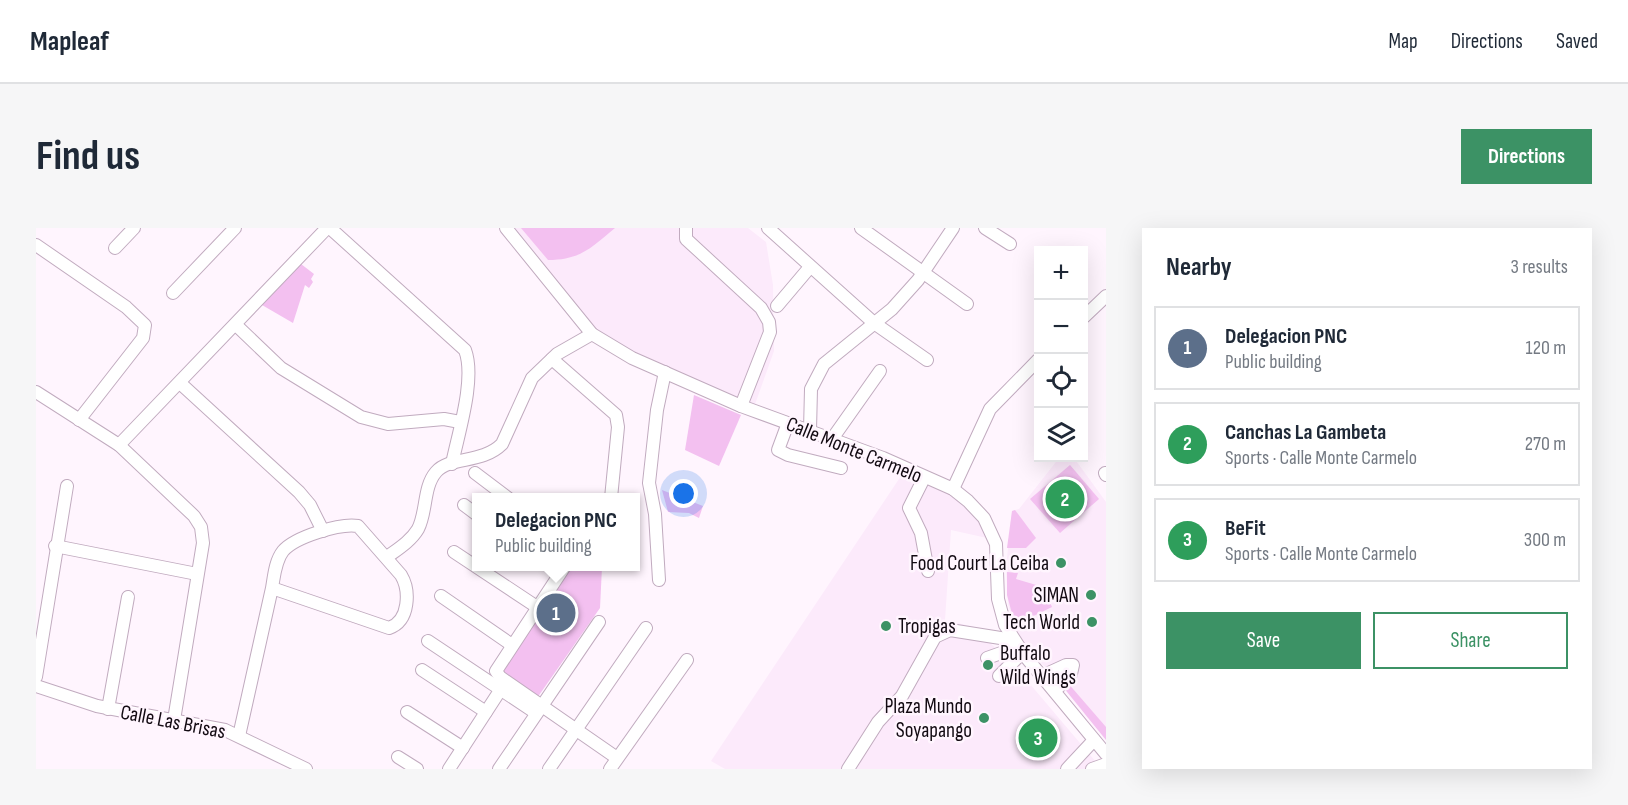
<!DOCTYPE html>
<meta charset="utf-8">
<style>
:root{--surface:#fff;--page:#f6f6f7;--text:#1f2937;--muted:#747a83;--line:#e0e1e3;--accent:#3c9265}
body{margin:0;font-family:"Sofia Sans Condensed",sans-serif;background:var(--page);color:var(--text)}
.controls{position:absolute;right:18px;top:18px;display:grid;overflow:hidden;border-radius:0px;box-shadow:0 6px 24px #0002}
.controls button{width:54px;height:54px;display:grid;place-items:center;padding:0;border:0;border-bottom:2px solid var(--line);background:var(--surface);color:var(--text);font:30px sans-serif}
.you{position:absolute;left:648px;top:266px;width:21px;height:21px;margin:-15px;border:4px solid #fff;border-radius:50%;background:#1a73e8;box-shadow:0 0 0 9px #1a73e833}
.badge{display:grid;place-items:center;width:39px;height:39px;border-radius:50%;background:var(--accent);color:#fff;font-size:20px;font-weight:700}
.pin{position:absolute;translate:-50% -50%;border:3px solid #fff;box-shadow:0 2px 6px #0006}
.popup{position:absolute;left:436px;top:265px;width:168px;height:78px;box-sizing:border-box;display:grid;place-content:center;border-radius:0px;background:var(--surface);filter:drop-shadow(0 2px 4px #0005);font-size:20px;white-space:nowrap;color:var(--muted)}
.popup b{font-size:22px;color:var(--text)}
.popup::after{content:'';position:absolute;left:50%;top:100%;margin-left:-12px;border:12px solid transparent;border-top-color:var(--surface)}
.list{margin:0;padding:0;list-style:none}
h2{display:flex;justify-content:space-between;align-items:center;height:78px;margin:0;padding:0 24px;font-size:26px}
h2 small{font-size:20px;font-weight:400;color:var(--muted)}
.list li{display:grid;grid-template-columns:39px 1fr auto;gap:18px;align-items:center;box-sizing:border-box;height:84px;margin:0 12px 12px;padding:0 12px;border:2px solid var(--line);border-radius:0px}
.list b{display:block;font-size:22px;white-space:nowrap}
.list p{margin:0;font-size:20px;white-space:nowrap;color:var(--muted)}
.list em{font-size:20px;font-style:normal;color:var(--muted)}
.actions{display:flex;gap:12px;padding:18px 24px}
.actions a{flex:1;padding:14px 0;border:2px solid var(--accent);border-radius:0px;text-align:center;font-size:21px;color:var(--accent)}
.actions .main{background:var(--accent);color:#fff}
.icon{flex:none;width:33px;height:33px;fill:none;stroke:currentColor;stroke-width:2;stroke-linecap:round;stroke-linejoin:round}
.map{position:relative;flex:none;width:1070px;height:541px;overflow:hidden;border-radius:0px}
header{display:flex;align-items:center;gap:36px;box-sizing:border-box;height:84px;padding:0 30px;background:var(--surface);border-bottom:2px solid var(--line)}
header strong{font-size:28px}
nav{display:flex;gap:33px;margin-inline-start:auto;font-size:21px}
.intro{display:flex;align-items:center;justify-content:space-between;box-sizing:border-box;height:144px;padding:0 36px}
h1{margin:0;font-size:42px}
.button{padding:15px 27px;border-radius:0px;background:var(--accent);color:#fff;font-size:21px;font-weight:700}
main{display:flex;gap:36px;padding:0 36px}
aside{flex:1;background:var(--surface);border-radius:0px;box-shadow:0 6px 24px #0002}
.map>svg:first-child{display:block}
.built{fill:#fceafb}
.green{fill:#f3c0f0}
.lines{fill:none;stroke-linecap:round;stroke-linejoin:round}
.minor-casing{stroke:#c1abbf;stroke-width:14}
.minor{stroke:#fff;stroke-width:12}
.poi-dot{fill:#3c9265;stroke:#fff5fe;stroke-width:2}
.labels{text-anchor:middle;dominant-baseline:central;stroke-width:5;stroke-linejoin:round;paint-order:stroke}
.street-label{font-size:21px;fill:#120a12;stroke:#fff5fe}
.poi-label{font-size:21px;fill:#120a12;stroke:#fff5fe;text-anchor:end}
</style>
<header>
<strong>Mapleaf</strong>
<nav><a>Map</a><a>Directions</a><a>Saved</a></nav>
</header>
<div class="intro"><h1>Find us</h1><a class="button">Directions</a></div>
<main>
<div class="map">
<svg width="1070" height="541" viewBox="0 0 1070 541">
<rect width="100%" height="100%" fill="#fff5fe"/>
<g class="built">
<path d="M470,0H712L730,14L737,57L738,123L717,182L556,106Z"/>
<path d="M1023,230H1038L1070,274V508L1039,468L999,429L983,409L972,377L970,339L976,283L983,281Z"/>
<path d="M867,245L915,265L940,289L951,310L915,302L909,392L963,405L955,416L972,430L1066,541H689L675,533Z"/>
</g>
<g class="green">
<path d="M485,0H579C555,20 544,32 512,32Z"/>
<path d="M265,36L278,46L275,51L277,54L273,60L269,57L257,95L226,77Z"/>
<path d="M658,167L705,187L683,238L649,222Z"/>
<path d="M1034,237L1063,271L1024,305L994,271Z"/>
<path d="M626,262L667,278L663,290L653,285L632,284Z"/>
<path d="M979,282L1000,310L990,320H971L976,283Z"/>
<path d="M529,339H566L564,380L499,473L461,439Z"/>
<path d="M971,344L982,345L980,351L1007,359L1016,379L979,397L971,367Z"/>
<path d="M1031,454L1070,499V512L1027,459Z"/>
</g>
<g class="lines">
<g class="minor-casing">
<g id="minor">
<path d="M294,0L429,122C440,151 422,206 416,236"/>
<path d="M470,0L556,106L596,130L705,178L847,230L917,261L932,273L948,290L960,316L962,371L969,397L989,428L1070,526"/>
<path d="M650,0V11L725,80L733,94L734,104L705,178"/>
<path d="M732,0L838,95L891,132"/>
<path d="M825,0L931,76"/>
<path d="M949,0L974,16"/>
<path d="M0,17L90,79L109,97L107,110L43,192"/>
<path d="M79,20L98,0"/>
<path d="M137,65L199,0"/>
<path d="M741,78L774,39"/>
<path d="M1048,89L1070,68"/>
<path d="M200,97L245,140L325,189L352,196L408,191L424,194"/>
<path d="M516,131L580,187L582,199L575,270"/>
<path d="M144,155L263,264L274,277L287,303"/>
<path d="M0,164L83,217L158,288L165,299L167,315L138,492"/>
<path d="M752,195L742,222L752,227L805,240"/>
<path d="M774,202L775,161L788,136L856,81L882,52L917,0"/>
<path d="M796,211L844,143"/>
<path d="M83,217L291,0"/>
<path d="M439,245L472,270"/>
<path d="M1069,245L1070,247"/>
<path d="M888,250L873,280L885,305L892,343"/>
<path d="M917,261L954,181L1002,132"/>
<path d="M428,277L440,286"/>
<path d="M19,318L161,346"/>
<path d="M418,324L501,379"/>
<path d="M351,329C362,321 375,313 382,301C391,284 387,259 400,244C414,228 446,236 466,216L496,150L521,126L556,106"/>
<path d="M529,338L460,443L464,449L581,530"/>
<path d="M623,352L619,286L613,255L621,182L629,144"/>
<path d="M405,368L476,417"/>
<path d="M392,413L500,485"/>
<path d="M951,430L982,419"/>
<path d="M386,442L450,484"/>
<path d="M963,448L986,425"/>
<path d="M1006,448L1030,437H1037L1035,446L1019,463"/>
<path d="M0,449L31,258"/>
<path d="M0,458L61,478L189,502L270,541"/>
<path d="M72,481L92,369"/>
<path d="M371,484L427,520"/>
<path d="M203,508L236,360C238,349 239,333 247,323C259,309 304,295 322,298L365,347C374,362 374,393 353,400L236,360"/>
<path d="M362,529L381,541"/>
<path d="M413,541L465,461"/>
<path d="M463,541L563,394"/>
<path d="M513,541L610,400"/>
<path d="M574,541L651,432"/>
<path d="M812,541L842,494L866,468L899,409L914,402L977,412"/>
<path d="M1031,541L1058,512"/>
<path d="M1056,541L1070,536"/>
</g>
</g>
<use href="#minor" class="minor"/>
</g>
<g class="poi-dot">
<circle cx="1025" cy="335" r="6"/>
<circle cx="1055" cy="367" r="6"/>
<circle cx="1056" cy="394" r="6"/>
<circle cx="850" cy="398" r="6"/>
<circle cx="952" cy="437" r="6"/>
<circle cx="948" cy="490" r="6"/>
</g>
<g class="labels">
<g class="street-label">
<text transform="translate(818 222) rotate(22)">Calle Monte Carmelo</text>
<text transform="translate(137 494) rotate(11)">Calle Las Brisas</text>
</g>
<g class="poi-label">
<text x="1013" y="335">Food Court La Ceiba</text>
<text x="1043" y="367">SIMAN</text>
<text x="1044" y="394">Tech World</text>
<text x="862" y="398" text-anchor="start">Tropigas</text>
<text x="964" y="425" text-anchor="start">Buffalo<tspan x="964" dy="24">Wild Wings</tspan></text>
<text x="936" y="478">Plaza Mundo<tspan x="936" dy="24">Soyapango</tspan></text>
</g>
</g>
</svg>
<div class="controls">
<button>+</button>
<button>−</button>
<button><svg class="icon" aria-label="locate" viewBox="0 0 24 24"><circle cx="12" cy="12" r="6"/><path d="M12 2v4M12 18v4M2 12h4M18 12h4"/></svg></button>
<button><svg class="icon" aria-label="layers" viewBox="0 0 24 24"><path d="M12 4l9 5-9 5-9-5zM3 14l9 5 9-5"/></svg></button>
</div>
<div class="you"></div>
<div class="pin badge" style="left:520px;top:385px;background:#5c6f8a">1</div>
<div class="popup"><b>Delegacion PNC</b>Public building</div>
<div class="pin badge" style="left:1029px;top:271px;background:#2e9e5b">2</div>
<div class="pin badge" style="left:1002px;top:510px;background:#2e9e5b">3</div>
</div>
<aside>
<h2>Nearby<small>3 results</small></h2>
<ul class="list">
<li><span class="badge" style="background:#5c6f8a">1</span><div><b>Delegacion PNC</b><p>Public building</p></div><em>120 m</em></li>
<li><span class="badge" style="background:#2e9e5b">2</span><div><b>Canchas La Gambeta</b><p>Sports · Calle Monte Carmelo</p></div><em>270 m</em></li>
<li><span class="badge" style="background:#2e9e5b">3</span><div><b>BeFit</b><p>Sports · Calle Monte Carmelo</p></div><em>300 m</em></li>
</ul>
<div class="actions"><a class="main">Save</a><a>Share</a></div>
</aside>
</main>
